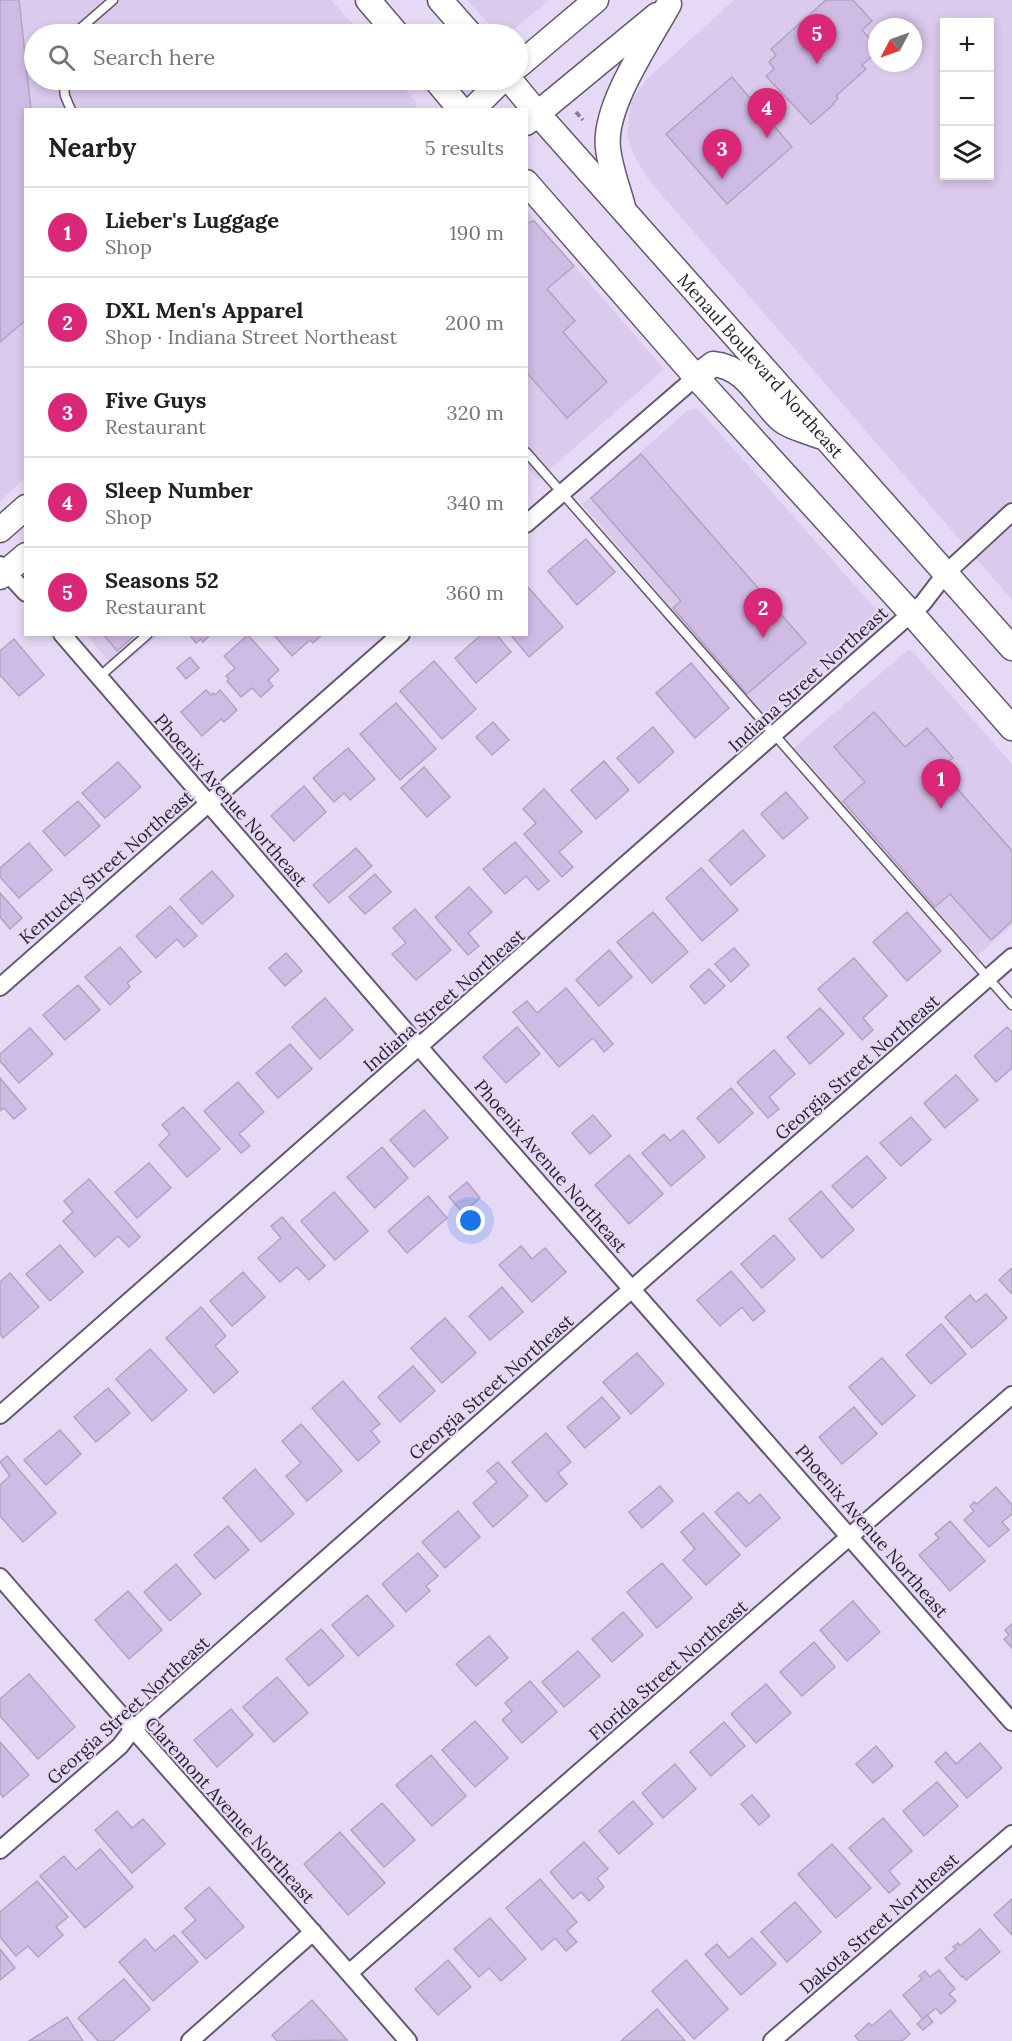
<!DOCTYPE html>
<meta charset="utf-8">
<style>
:root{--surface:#fff;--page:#f2f2f2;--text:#202124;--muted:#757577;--line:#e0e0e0;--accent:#db2777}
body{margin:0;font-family:Lora,serif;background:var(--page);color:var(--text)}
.controls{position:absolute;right:18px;top:18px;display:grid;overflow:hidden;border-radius:0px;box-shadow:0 3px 9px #0003}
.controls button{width:54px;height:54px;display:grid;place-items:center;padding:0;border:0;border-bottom:2px solid var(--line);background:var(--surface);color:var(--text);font:30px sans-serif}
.compass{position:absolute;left:868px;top:18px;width:54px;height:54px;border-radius:50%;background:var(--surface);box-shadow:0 3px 9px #0003;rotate:229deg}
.you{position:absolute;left:471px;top:1221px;width:21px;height:21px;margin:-15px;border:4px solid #fff;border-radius:50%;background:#1a73e8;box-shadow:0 0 0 9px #1a73e833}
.badge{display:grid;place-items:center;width:39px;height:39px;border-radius:50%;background:var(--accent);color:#fff;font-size:20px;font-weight:700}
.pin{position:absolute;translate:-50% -50px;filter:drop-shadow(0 2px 3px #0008)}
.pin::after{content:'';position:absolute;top:32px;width:21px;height:18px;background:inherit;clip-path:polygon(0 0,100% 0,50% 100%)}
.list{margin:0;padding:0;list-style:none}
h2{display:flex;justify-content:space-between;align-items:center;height:78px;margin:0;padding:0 24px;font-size:26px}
h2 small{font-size:20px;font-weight:400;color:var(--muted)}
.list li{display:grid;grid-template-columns:39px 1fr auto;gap:18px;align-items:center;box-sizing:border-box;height:90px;padding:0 24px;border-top:2px solid var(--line)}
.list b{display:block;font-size:22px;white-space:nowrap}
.list p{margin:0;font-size:20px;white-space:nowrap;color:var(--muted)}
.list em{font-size:20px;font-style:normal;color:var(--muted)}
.icon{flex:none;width:33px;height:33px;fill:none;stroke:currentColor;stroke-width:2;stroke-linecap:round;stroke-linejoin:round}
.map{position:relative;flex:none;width:1012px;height:2041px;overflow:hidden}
.search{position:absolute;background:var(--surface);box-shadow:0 3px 9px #0003;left:24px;top:24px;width:504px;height:66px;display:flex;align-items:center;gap:15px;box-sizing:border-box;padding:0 21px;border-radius:33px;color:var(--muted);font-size:22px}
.panel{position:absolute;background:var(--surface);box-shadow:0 3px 9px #0003;left:24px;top:108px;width:504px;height:528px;border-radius:0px}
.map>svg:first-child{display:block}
.built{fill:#dacaec;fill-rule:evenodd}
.building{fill:#cfbce5;stroke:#b1a4bf;stroke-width:1.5}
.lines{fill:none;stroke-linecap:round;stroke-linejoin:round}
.service-casing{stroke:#635870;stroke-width:11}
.minor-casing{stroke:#635870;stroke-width:20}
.secondary-casing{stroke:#635870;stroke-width:27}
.path{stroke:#898094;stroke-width:4;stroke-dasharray:6 3;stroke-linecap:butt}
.service{stroke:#fff;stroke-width:8}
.minor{stroke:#fff;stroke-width:16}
.secondary{stroke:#fff;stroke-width:24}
.labels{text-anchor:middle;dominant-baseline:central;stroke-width:4.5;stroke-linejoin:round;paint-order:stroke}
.street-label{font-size:18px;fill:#29242e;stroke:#e6d9f6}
</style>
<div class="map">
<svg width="1012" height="2041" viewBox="0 0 1012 2041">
<rect width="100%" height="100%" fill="#e6d9f6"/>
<g class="built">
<path d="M0,0H331L362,34H34V80H398L416,103L417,109L26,110L25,478L0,501Z"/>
<path d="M467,0H549L514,29L495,30Z"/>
<path d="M734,0H1012V600L648,179L634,155L627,135L631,102L646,80ZM944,22H990V176H944ZM877,27H913V63H877Z"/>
<path d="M526,210L664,369L538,480L526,466Z"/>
<path d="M693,409H698L875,608L877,613L875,618L762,716L582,504L687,411Z"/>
<path d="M86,635H159L117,670Z"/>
<path d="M908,650L913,652L1012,764V925L977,956L794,748Z"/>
</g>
<g class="building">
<path d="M0,0H19L31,110H26V320L0,342Z"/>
<path d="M826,0H853L872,21L862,30L870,39L877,33V52L862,65L866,69L836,96L838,98L833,103L834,104L811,124L766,76L774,69L769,62L776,55L771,49Z"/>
<path d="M732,77L792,147L727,204L666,134Z"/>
<path d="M534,221L574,266L547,289L575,321L563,332L607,382L567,418L526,372V223Z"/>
<path d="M641,454L806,643L747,694L673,608L681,601L591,498Z"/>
<path d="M586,539L615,572L577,605L548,571Z"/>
<path d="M527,586L563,627L529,657L510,634H526Z"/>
<path d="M103,634H136L117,651Z"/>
<path d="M189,634H211L203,642L201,639L196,643Z"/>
<path d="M273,634H323L313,643L310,640L292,656Z"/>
<path d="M482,634H496L511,652L476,683L455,658Z"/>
<path d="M248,635L279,670L268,680L273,686L261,697L252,688L241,697L227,681L229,679L226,676L235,668L224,656Z"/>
<path d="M14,639L44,675L19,696L1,676L0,677V651Z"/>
<path d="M190,657L199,668L186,679L177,668Z"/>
<path d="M434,661L476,709L442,739L400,691Z"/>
<path d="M691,663L729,708L695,738L656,693Z"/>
<path d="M206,690L211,695L213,693L215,695L220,690L237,710L224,722L221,719L202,736L181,712Z"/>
<path d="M396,703L436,749L400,780L360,734Z"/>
<path d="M874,712L905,747L927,728L953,758L940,769L1012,851V921L991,940L950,894L935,907L843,801L865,782L834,747Z"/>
<path d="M493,722L509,740L492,755L476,737Z"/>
<path d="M653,727L674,752L639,783L617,758Z"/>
<path d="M348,748L375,779L350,800L344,793L334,802L313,778Z"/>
<path d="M604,761L629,790L596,819L571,790Z"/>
<path d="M118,762L141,787L105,818L82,793Z"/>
<path d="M424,767L450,797L427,817L401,788Z"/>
<path d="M304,786L326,812L294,841L271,816Z"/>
<path d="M544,789L582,832L559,852L573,867L562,877L524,834L536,823L523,809Z"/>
<path d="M786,792L808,818L783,839L761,814Z"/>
<path d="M78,801L100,826L65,856L43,831Z"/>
<path d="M743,830L765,856L731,885L709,860Z"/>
<path d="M515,842L549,881L538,890L526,876L505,894L483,869Z"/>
<path d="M29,843L52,870L19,898L0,877V868Z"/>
<path d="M356,848L372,866L329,903L313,885Z"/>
<path d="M701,868L738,910L702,941L666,898Z"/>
<path d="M212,871L234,896L202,924L180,899Z"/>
<path d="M375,874L391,892L365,914L349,897Z"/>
<path d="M469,887L492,912L468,933L479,946L468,955L435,917Z"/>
<path d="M0,893L22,918L10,929L0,917Z"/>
<path d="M170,906L197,936L184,947L177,939L156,958L136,936Z"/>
<path d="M415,909L451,950L416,980L392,954L406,943L393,928Z"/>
<path d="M653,912L688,952L652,983L617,942Z"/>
<path d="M907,912L941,951L907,981L873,942Z"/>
<path d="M120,947L141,972L127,983L130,987L110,1005L85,977Z"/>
<path d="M734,948L749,965L731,982L715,964Z"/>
<path d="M609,950L632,977L599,1006L576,980Z"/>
<path d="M286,953L302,971L285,986L269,968Z"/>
<path d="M854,958L887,996L863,1018L873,1030L862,1040L818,989Z"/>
<path d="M709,969L725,986L705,1004L690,986Z"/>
<path d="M78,985L100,1010L65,1040L43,1015Z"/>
<path d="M566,988L613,1044L604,1052L593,1038L559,1067L513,1012L527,1001L537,1013Z"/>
<path d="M325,998L353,1030L320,1059L292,1027Z"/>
<path d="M820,1008L844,1034L810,1064L787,1037Z"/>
<path d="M517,1027L540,1054L506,1083L483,1057Z"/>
<path d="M1007,1027L1012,1032V1068L996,1082L974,1056Z"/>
<path d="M30,1028L53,1054L19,1083L0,1061V1054Z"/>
<path d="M290,1044L312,1069L278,1098L256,1073Z"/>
<path d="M774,1050L795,1074L769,1097L779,1109L768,1118L737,1082Z"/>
<path d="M956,1075L978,1100L945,1128L924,1103Z"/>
<path d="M0,1078L26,1109L14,1119L4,1108L0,1111Z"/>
<path d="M238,1082L264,1112L239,1134L250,1146L241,1153L204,1111Z"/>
<path d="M731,1088L753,1113L719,1143L697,1118Z"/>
<path d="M183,1107L220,1149L187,1177L159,1145L170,1134L162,1125Z"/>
<path d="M424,1110L448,1138L414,1167L390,1140Z"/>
<path d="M593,1115L611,1136L590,1154L572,1133Z"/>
<path d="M911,1117L931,1140L901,1166L880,1143Z"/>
<path d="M683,1130L705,1157L671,1186L642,1153L664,1134L670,1141Z"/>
<path d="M382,1147L408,1178L375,1208L347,1177Z"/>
<path d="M629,1155L663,1194L629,1224L595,1185Z"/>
<path d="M867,1156L886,1178L852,1208L832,1186Z"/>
<path d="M149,1163L171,1188L137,1218L115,1192Z"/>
<path d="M89,1179L140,1237L129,1247L118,1236L95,1257L63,1221L73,1212L64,1201Z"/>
<path d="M467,1182L480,1198L463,1213L449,1197Z"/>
<path d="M821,1191L854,1230L822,1258L789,1219Z"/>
<path d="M334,1192L368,1231L335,1260L301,1221Z"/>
<path d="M428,1196L447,1218L407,1253L388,1231Z"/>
<path d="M282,1217L325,1266L309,1280L297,1267L280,1282L258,1258L281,1238L271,1226Z"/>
<path d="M774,1235L795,1259L762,1288L741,1264Z"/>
<path d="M60,1245L83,1272L50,1301L26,1274Z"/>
<path d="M521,1246L532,1259L545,1248L566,1272L532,1302L499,1265Z"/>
<path d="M1012,1268V1294L999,1280Z"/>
<path d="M731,1271L765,1311L753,1321L742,1307L720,1326L697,1300Z"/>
<path d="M243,1272L265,1297L232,1326L210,1301Z"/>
<path d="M10,1273L39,1307L3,1338L0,1334V1282Z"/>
<path d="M502,1287L523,1312L490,1340L469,1316Z"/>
<path d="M986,1294L1007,1318L972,1348L945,1317L970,1295L976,1302Z"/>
<path d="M201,1307L226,1336L215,1346L238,1372L214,1393L166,1338Z"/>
<path d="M445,1318L476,1353L442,1383L411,1348Z"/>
<path d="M941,1324L966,1354L931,1384L906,1355Z"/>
<path d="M150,1349L187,1390L152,1421L116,1379Z"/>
<path d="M637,1353L664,1384L631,1414L603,1382Z"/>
<path d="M882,1358L915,1396L882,1425L849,1387Z"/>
<path d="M413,1366L435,1391L400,1422L378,1397Z"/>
<path d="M343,1381L380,1424L371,1431L380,1442L358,1461L312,1408Z"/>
<path d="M108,1388L130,1413L96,1442L74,1417Z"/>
<path d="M602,1397L620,1418L585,1448L567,1427Z"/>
<path d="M854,1407L877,1434L842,1464L819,1437Z"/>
<path d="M301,1424L342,1471L307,1501L286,1476L301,1463L282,1441Z"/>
<path d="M60,1430L81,1454L46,1485L24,1460Z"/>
<path d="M546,1433L571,1462L558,1473L567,1484L546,1502L512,1462Z"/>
<path d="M7,1456L56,1513L23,1542L0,1516V1485L10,1476L0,1462Z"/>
<path d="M498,1462L528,1496L493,1527L473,1503L497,1482L487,1471Z"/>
<path d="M255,1469L294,1514L261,1542L223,1498Z"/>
<path d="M660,1486L673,1501L642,1528L629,1512Z"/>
<path d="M996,1487L1012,1505V1514L1002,1522L1009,1530L989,1547L964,1520L974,1511L970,1506L974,1502L977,1504Z"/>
<path d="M738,1492L749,1504L760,1494L780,1518L746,1547L715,1512Z"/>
<path d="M458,1511L480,1537L445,1568L422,1542Z"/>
<path d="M703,1513L740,1555L706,1585L683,1560L695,1549L681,1532Z"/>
<path d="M950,1521L985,1561L950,1591L919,1555L939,1538L935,1534Z"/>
<path d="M228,1526L249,1550L215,1579L194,1555Z"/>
<path d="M418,1553L438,1576L426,1586L430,1591L406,1612L382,1584Z"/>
<path d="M662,1563L692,1598L657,1628L627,1592Z"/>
<path d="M176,1564L201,1594L170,1621L144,1592Z"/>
<path d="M128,1591L162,1630L129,1659L95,1620Z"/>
<path d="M367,1595L394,1626L358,1656L332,1625Z"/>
<path d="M853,1601L880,1632L847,1661L820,1630Z"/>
<path d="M623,1612L643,1635L612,1662L592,1639Z"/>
<path d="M1012,1624V1648L1004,1639L1009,1635L1005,1630Z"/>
<path d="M321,1629L344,1656L309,1686L286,1659Z"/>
<path d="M489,1636L508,1658L476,1686L456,1664Z"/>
<path d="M814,1642L835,1667L802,1696L780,1672Z"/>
<path d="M578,1651L600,1676L564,1707L542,1682Z"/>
<path d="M29,1674L75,1727L38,1759L0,1716V1699Z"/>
<path d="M277,1677L308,1713L274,1742L243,1707Z"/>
<path d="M530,1681L557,1712L522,1743L502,1720L512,1711L505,1703Z"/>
<path d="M766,1684L791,1713L756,1743L731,1714Z"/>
<path d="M231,1709L253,1735L217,1767L194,1740Z"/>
<path d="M475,1721L508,1758L475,1787L442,1750Z"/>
<path d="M724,1722L745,1746L711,1776L690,1752Z"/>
<path d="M0,1742L29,1775L3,1797L0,1793Z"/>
<path d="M980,1743L1002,1768L967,1798L935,1762L946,1752L956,1764Z"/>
<path d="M876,1746L893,1766L873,1783L856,1764Z"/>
<path d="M431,1755L466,1796L432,1826L396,1785Z"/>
<path d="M675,1764L696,1789L663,1818L642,1793Z"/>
<path d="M937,1782L958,1806L924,1836L903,1811Z"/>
<path d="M752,1795L770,1816L759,1825L741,1804Z"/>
<path d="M633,1801L653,1824L619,1854L599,1831Z"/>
<path d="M382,1803L415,1840L384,1867L351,1830Z"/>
<path d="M117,1811L132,1828L143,1819L165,1844L132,1873L95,1830Z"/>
<path d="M883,1818L912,1851L889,1871L900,1884L889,1893L849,1848Z"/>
<path d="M340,1832L385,1883L348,1915L304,1864Z"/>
<path d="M584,1842L608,1869L597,1878L604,1887L589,1901L581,1892L573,1899L550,1872Z"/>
<path d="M832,1844L871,1888L836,1918L798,1874Z"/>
<path d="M100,1849L133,1887L85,1928L40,1876L64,1856L76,1870Z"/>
<path d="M540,1879L577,1922L567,1931L577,1942L566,1951L555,1938L542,1950L506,1908Z"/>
<path d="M37,1881L68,1917L56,1927L63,1935L38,1957L28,1946L16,1956L0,1937V1912Z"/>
<path d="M209,1887L244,1927L206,1959L182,1932L196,1920L185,1908Z"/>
<path d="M1012,1899V1935L994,1915Z"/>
<path d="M795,1902L821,1932L787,1962L761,1932Z"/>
<path d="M490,1918L526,1959L501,1981L489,1968L479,1977L454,1949Z"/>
<path d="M980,1929L1000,1952L966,1980L963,1976L962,1977L945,1958L956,1949L953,1947L958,1943L960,1946Z"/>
<path d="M174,1935L198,1962L153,2001L119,1962L145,1939L155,1951Z"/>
<path d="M752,1938L776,1964L741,1995L705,1954L717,1944L729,1958Z"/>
<path d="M0,1949L15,1968L0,1980Z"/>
<path d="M448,1960L471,1987L438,2015L415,1989Z"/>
<path d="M686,1960L728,2009L694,2039L652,1991Z"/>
<path d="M939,1970L955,1989L949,1994L956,2001L941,2014L936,2008L923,2019L903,1995L922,1979L919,1976L925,1971L930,1977Z"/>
<path d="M124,1979L150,2009L113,2041H98L78,2018Z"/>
<path d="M312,2000L347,2040L277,2041L272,2035Z"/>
<path d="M657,2009L685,2041H621Z"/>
<path d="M890,2010L910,2034L902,2041H859L855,2036L869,2023L872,2026Z"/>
<path d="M927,2015L933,2022L923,2030L917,2024Z"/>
<path d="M67,2017L83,2041H29Z"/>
</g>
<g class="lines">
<g class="service-casing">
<g id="service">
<path d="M74,34L113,0"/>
<path d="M63,80L65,96L71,110"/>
<path d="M526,452L1012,1005"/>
<path d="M99,677L148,634"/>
</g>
</g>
<g class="minor-casing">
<g id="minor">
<path d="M526,524L696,377"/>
<path d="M0,565L26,593"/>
<path d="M62,634L433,1063L1012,1722"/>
<path d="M0,987L401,634"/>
<path d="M0,1415L923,603L946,573L1012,512"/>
<path d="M0,1577C135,1733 273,1885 408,2041"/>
<path d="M0,1850L120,1746L132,1730L150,1714L649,1274L1012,957"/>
<path d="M349,1973L1012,1395"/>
<path d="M190,2041L313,1932"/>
<path d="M772,2041L1012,1834"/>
</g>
</g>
<g class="secondary-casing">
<g id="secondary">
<path d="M368,0L397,34"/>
<path d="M440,0L470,34"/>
<path d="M518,66L596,0"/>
<path d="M436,80L461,110"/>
<path id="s1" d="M510,80L538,114L1012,648"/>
<path d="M472,110L502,80"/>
<path d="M526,123L657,15"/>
<path d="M526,182L696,377L911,613L1012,728"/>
<path d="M623,207C618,188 610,168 608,148C603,106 649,41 669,4"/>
<path d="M696,377L713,364C746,367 758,398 780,419C789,427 807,431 819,436"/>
<path d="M0,530L26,507"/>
<path d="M0,577L26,555"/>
</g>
</g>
<path class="path" d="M576,112L583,120"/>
<use href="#service" class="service"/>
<use href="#minor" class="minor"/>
<use href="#secondary" class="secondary"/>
</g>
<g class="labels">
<g class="street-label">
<text stroke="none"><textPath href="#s1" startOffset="380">Menaul Boulevard Northeast</textPath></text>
<text transform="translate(808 679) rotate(-42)">Indiana Street Northeast</text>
<text transform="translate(231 800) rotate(49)">Phoenix Avenue Northeast</text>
<text transform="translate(106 867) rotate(-41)">Kentucky Street Northeast</text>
<text transform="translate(444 1000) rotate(-41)">Indiana Street Northeast</text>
<text transform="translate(857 1067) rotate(-41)">Georgia Street Northeast</text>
<text transform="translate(551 1166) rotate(49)">Phoenix Avenue Northeast</text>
<text transform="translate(491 1387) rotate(-41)">Georgia Street Northeast</text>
<text transform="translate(872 1531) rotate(49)">Phoenix Avenue Northeast</text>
<text transform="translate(668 1670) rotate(-41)">Florida Street Northeast</text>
<text transform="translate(128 1710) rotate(-42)">Georgia Street Northeast</text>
<text transform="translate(230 1810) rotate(48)">Claremont Avenue Northeast</text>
<text transform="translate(879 1923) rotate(-41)">Dakota Street Northeast</text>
</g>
</g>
</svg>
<div class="controls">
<button>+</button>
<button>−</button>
<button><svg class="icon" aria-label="layers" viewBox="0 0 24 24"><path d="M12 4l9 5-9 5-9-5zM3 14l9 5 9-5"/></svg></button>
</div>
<svg class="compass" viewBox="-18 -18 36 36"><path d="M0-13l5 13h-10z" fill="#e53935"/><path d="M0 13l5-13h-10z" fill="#757577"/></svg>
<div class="you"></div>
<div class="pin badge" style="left:941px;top:809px">1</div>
<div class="pin badge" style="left:763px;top:638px">2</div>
<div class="pin badge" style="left:722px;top:179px">3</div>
<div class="pin badge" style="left:767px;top:138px">4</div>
<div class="pin badge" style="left:817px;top:64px">5</div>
<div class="search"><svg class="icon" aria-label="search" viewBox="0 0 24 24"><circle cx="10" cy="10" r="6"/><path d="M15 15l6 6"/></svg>Search here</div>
<section class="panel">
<h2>Nearby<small>5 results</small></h2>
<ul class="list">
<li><span class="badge">1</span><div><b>Lieber's Luggage</b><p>Shop</p></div><em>190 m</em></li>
<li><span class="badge">2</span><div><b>DXL Men's Apparel</b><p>Shop · Indiana Street Northeast</p></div><em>200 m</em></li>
<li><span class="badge">3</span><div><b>Five Guys</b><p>Restaurant</p></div><em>320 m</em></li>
<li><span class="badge">4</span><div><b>Sleep Number</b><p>Shop</p></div><em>340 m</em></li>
<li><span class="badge">5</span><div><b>Seasons 52</b><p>Restaurant</p></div><em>360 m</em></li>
</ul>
</section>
</div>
